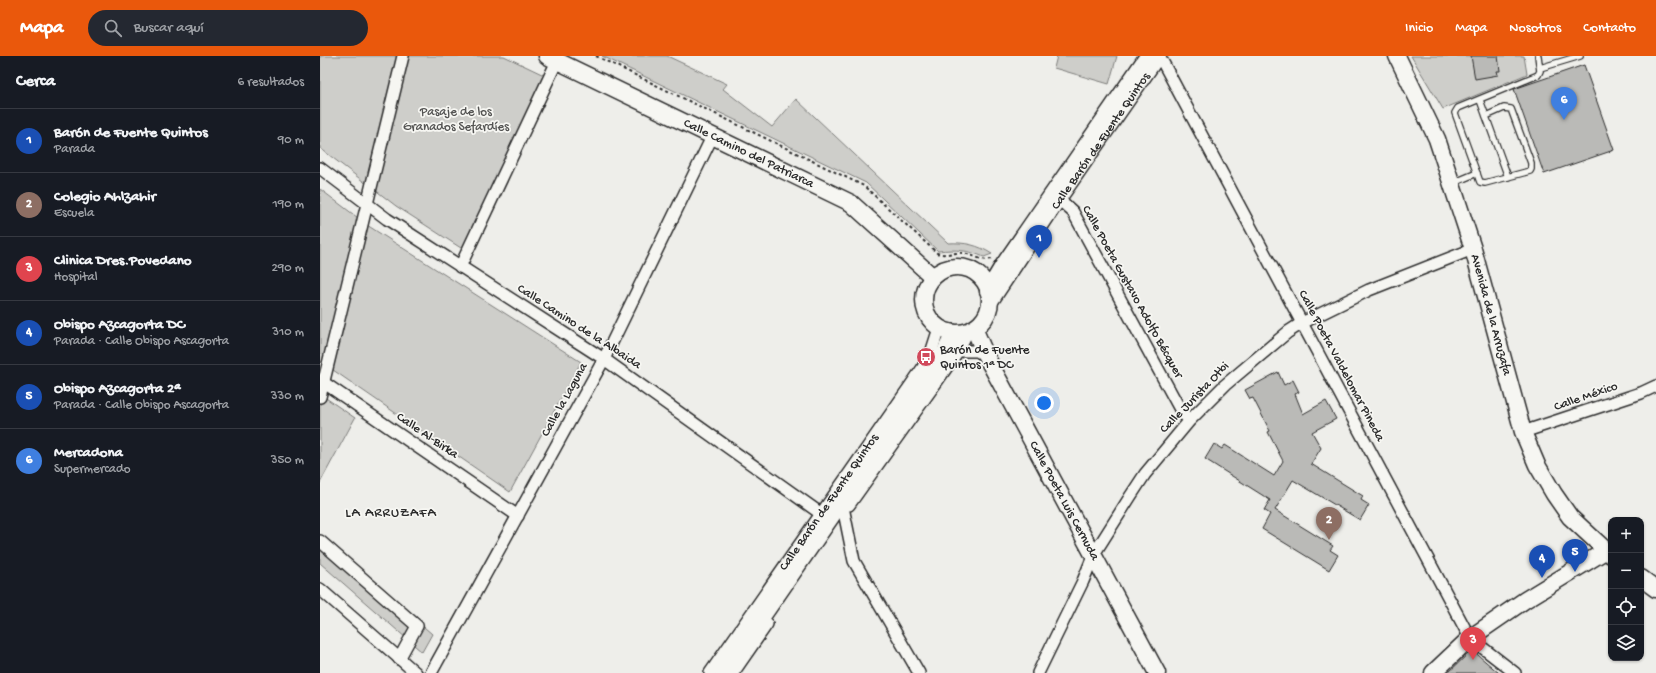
<!DOCTYPE html>
<html lang="es">
<meta charset="utf-8">
<style>
:root{--surface:#171b24;--page:#242831;--text:#f1f3f6;--muted:#9ea1a6;--line:#363941;--accent:#ea580c}
body{margin:0;font-family:"Gochi Hand",sans-serif;background:var(--page);color:var(--text)}
.controls{position:absolute;right:12px;bottom:12px;display:grid;overflow:hidden;border-radius:8px;box-shadow:0 1px 3px #0004}
.controls button{width:36px;height:36px;display:grid;place-items:center;padding:0;border:0;border-bottom:1px solid var(--line);background:var(--surface);color:var(--text);font:20px sans-serif}
.you{position:absolute;left:724px;top:347px;width:14px;height:14px;margin:-10px;border:3px solid #fff;border-radius:50%;background:#1a73e8;box-shadow:0 0 0 6px #1a73e833}
.badge{display:grid;place-items:center;width:26px;height:26px;border-radius:50%;background:var(--accent);color:#fff;font-size:13px;font-weight:700}
.pin{position:absolute;translate:-50% -33px;filter:drop-shadow(0 1px 2px #0008)}
.pin::after{content:'';position:absolute;top:21px;width:14px;height:12px;background:inherit;clip-path:polygon(0 0,100% 0,50% 100%)}
.list{margin:0;padding:0;list-style:none}
h2{display:flex;justify-content:space-between;align-items:center;height:52px;margin:0;padding:0 16px;font-size:17px}
h2 small{font-size:13px;font-weight:400;color:var(--muted)}
.list li{display:grid;grid-template-columns:26px 1fr auto;gap:12px;align-items:center;box-sizing:border-box;height:64px;padding:0 16px;border-top:1px solid var(--line)}
.list b{display:block;font-size:15px;white-space:nowrap}
.list p{margin:0;font-size:13px;white-space:nowrap;color:var(--muted)}
.list em{font-size:13px;font-style:normal;color:var(--muted)}
.icon{flex:none;width:22px;height:22px;fill:none;stroke:currentColor;stroke-width:2;stroke-linecap:round;stroke-linejoin:round}
.map{position:relative;flex:none;width:1336px;height:617px;overflow:hidden}
header{display:flex;align-items:center;gap:24px;box-sizing:border-box;height:56px;padding:0 20px;background:var(--accent);color:#fff}
header strong{font-size:19px}
nav{display:flex;gap:22px;margin-inline-start:auto;font-size:14px}
.search{width:280px;height:36px;background:var(--page);display:flex;align-items:center;gap:10px;box-sizing:border-box;padding:0 14px;border-radius:22px;color:var(--muted);font-size:15px}
main{display:flex}
aside{flex:1;background:var(--surface)}
.map>svg:first-child{display:block}
.green{fill:#cececa;stroke:#7c7c7a}
.building{fill:#babab7;stroke:#2b2b2b}
.lines{fill:none;stroke-linecap:round;stroke-linejoin:round}
.lane-casing{stroke:#2b2b2b;stroke-width:8}
.street-casing{stroke:#2b2b2b;stroke-width:14}
.secondary-casing{stroke:#2b2b2b;stroke-width:19}
.path{stroke:#2b2b2b;stroke-width:2;stroke-dasharray:3 3;stroke-linecap:butt}
.lane{stroke:#f6f6f2;stroke-width:5.5}
.street{stroke:#f6f6f2;stroke-width:11}
.secondary{stroke:#f6f6f2;stroke-width:16}
.labels{text-anchor:middle;dominant-baseline:central;stroke-width:3.5;stroke-linejoin:round;paint-order:stroke}
.park-label{font-size:13px;fill:#545453;stroke:#f6f6f2}
.street-label{font-size:13px;fill:#2b2b2b;stroke:#f6f6f2}
.poi-label{font-size:13px;fill:#2b2b2b;stroke:#f6f6f2;text-anchor:start}
.neighbourhood-label{font-size:14px;letter-spacing:1px;fill:#2b2b2b;stroke:#f6f6f2}
</style>
<header>
<strong>Mapa</strong>
<div class="search"><svg class="icon" aria-label="search" viewBox="0 0 24 24"><circle cx="10" cy="10" r="6"/><path d="M15 15l6 6"/></svg>Buscar aquí</div>
<nav><a>Inicio</a><a>Mapa</a><a>Nosotros</a><a>Contacto</a></nav>
</header>
<main>
<aside>
<h2>Cerca<small>6 resultados</small></h2>
<ul class="list">
<li><span class="badge" style="background:#1a4fb4">1</span><div><b>Barón de Fuente Quintos</b><p>Parada</p></div><em>90 m</em></li>
<li><span class="badge" style="background:#8d6e63">2</span><div><b>Colegio Ahlzahir</b><p>Escuela</p></div><em>190 m</em></li>
<li><span class="badge" style="background:#e0444e">3</span><div><b>Clinica Dres.Povedano</b><p>Hospital</p></div><em>290 m</em></li>
<li><span class="badge" style="background:#1a4fb4">4</span><div><b>Obispo Azcagorta DC</b><p>Parada · Calle Obispo Ascagorta</p></div><em>310 m</em></li>
<li><span class="badge" style="background:#1a4fb4">5</span><div><b>Obispo Azcagorta 2ª</b><p>Parada · Calle Obispo Ascagorta</p></div><em>330 m</em></li>
<li><span class="badge" style="background:#3f7fe0">6</span><div><b>Mercadona</b><p>Supermercado</p></div><em>350 m</em></li>
</ul>
</aside>
<div class="map">
<svg width="1336" height="617" viewBox="0 0 1336 617">
<rect width="100%" height="100%" fill="#eeeeea"/>
<filter id="ink" filterUnits="userSpaceOnUse"><feTurbulence type="fractalNoise" baseFrequency=".025" numOctaves="2"/><feDisplacementMap in="SourceGraphic" scale="8" xChannelSelector="R" yChannelSelector="G"/><feConvolveMatrix kernelMatrix="1 2 1 2 8 2 1 2 1" color-interpolation-filters="sRGB"/></filter>
<g filter="url(#ink)">
<g class="green">
<path d="M0,0H79L48,129L0,92Z"/>
<path d="M86,0H184L226,20L144,194L76,150L54,133Z"/>
<path d="M282,0H347L407,28L403,33L452,71L476,43L628,187C645,186 658,189 672,198L664,201C648,194 636,193 618,195L546,127Z"/>
<path d="M737,0H797L789,28L734,12Z"/>
<path d="M1091,0H1204L1207,18L1123,53Z"/>
<path d="M0,133L50,171L261,306L190,436L0,305Z"/>
<path d="M0,338L35,362L0,427Z"/>
<path d="M0,481L112,578L102,596L0,507Z"/>
</g>
<g class="building">
<path d="M1151,0H1178L1180,15H1177L1178,19L1155,23Z"/>
<path d="M1264,9L1294,94L1224,118L1194,33Z"/>
<path d="M958,316L964,329L973,324L979,336L975,338L983,358L1006,345L1016,363L992,376L1001,392L991,408L1043,440L1041,444L1049,449L1040,464L973,424L955,454L1013,490L1010,494L1018,499L1009,514L942,473L950,458L944,454L950,444L885,403L894,388L902,393L905,389L954,420L963,405L948,376L950,375L933,342L930,343L925,334Z"/>
<path d="M1152,594L1179,617H1128Z"/>
</g>
<g class="lines">
<g class="lane-casing">
<g id="lane">
<path d="M1220,12L1260,0"/>
<path d="M1160,44L1188,121"/>
<path d="M1166,60L1184,52L1191,53L1211,107V113L1210,115L1165,127L1160,126L1135,57L1138,52L1218,19L1220,15L1218,0"/>
<path d="M1133,127L1157,117"/>
</g>
</g>
<g class="street-casing">
<g id="street">
<path d="M840,1L1150,582L1195,617"/>
<path d="M0,112L67,163L284,303L500,457"/>
<path d="M740,144L753,156L862,357L870,364"/>
<path d="M140,211L237,5"/>
<path id="s1" d="M669,251L740,144L840,0"/>
<path d="M638,295H657L666,300"/>
<path d="M0,324L198,460"/>
<path d="M0,341L83,0"/>
<path d="M1203,376L1321,337L1336,330"/>
<path d="M529,449L618,324L638,295L648,275"/>
<path d="M524,456L534,505L599,617"/>
<path d="M0,485L97,570L79,603"/>
<path d="M0,533L96,617"/>
<path d="M111,617L284,303L393,79"/>
<path id="s2" d="M390,617L602,313L612,294L619,272"/>
<path d="M413,617L447,568"/>
<path d="M718,617L763,525L774,498L810,441L825,418L870,364L905,329L968,276L982,267L1049,234L1153,193"/>
</g>
</g>
<g class="secondary-casing">
<g id="secondary">
<path id="s3" d="M227,0L531,147L613,221"/>
<path id="s4" d="M1077,0L1117,83L1153,193L1203,376L1217,409L1234,438L1250,461L1291,499"/>
<circle cx="637" cy="244" r="33"/>
<path d="M668,235L683,210L828,0"/>
<path id="s5" d="M654,272L666,300L837,617"/>
<path d="M1321,522L1336,533"/>
<path d="M403,617L612,315L625,296L634,277"/>
<path d="M1113,617L1150,582L1205,544L1285,495"/>
</g>
</g>
<g class="path">
<path d="M276,0L544,130L617,197C624,200 634,196 642,197C653,198 661,206 672,203"/>
<path d="M599,227C593,247 596,256 607,273"/>
</g>
<use href="#lane" class="lane"/>
<use href="#street" class="street"/>
<use href="#secondary" class="secondary"/>
</g>
</g>
<defs>
<g id="bus-disc" transform="scale(1)"><circle r="9.5" fill="#d1495b" stroke="#f6f6f2"/><path d="M-5-6H5V4H4V6H2V4H-2V6H-4V4H-5ZM-3.5-4V0h7V-4ZM-3.5 1.2v1.5H-2V1.2ZM2 1.2v1.5H3.5V1.2Z" fill="#fff"/></g>
</defs>
<g fill-rule="evenodd">
<use href="#bus-disc" x="606" y="301"/>
</g>
<g class="labels">
<g class="park-label">
<text x="136" y="56">Pasaje de los<tspan x="136" dy="15">Granados Sefardíes</tspan></text>
</g>
<g class="street-label">
<text stroke="none"><textPath href="#s1" startOffset="200">Calle Barón de Fuente Quintos</textPath></text>
<text stroke="none"><textPath href="#s3" startOffset="224">Calle Camino del Patriarca</textPath></text>
<text transform="translate(812 236) rotate(61)">Calle Poeta Gustavo Adolfo Bécquer</text>
<text stroke="none"><textPath href="#s4" startOffset="276">Avenida de la Arruzafa</textPath></text>
<text transform="translate(259 271) rotate(33)">Calle Camino de la Albaida</text>
<text transform="translate(1021 310) rotate(62)">Calle Poeta Valdelomar Pineda</text>
<text transform="translate(1266 341) rotate(-19)">Calle México</text>
<text transform="translate(875 342) rotate(-46)">Calle Jurista Otbi</text>
<text transform="translate(245 344) rotate(-61)">Calle la Laguna</text>
<text transform="translate(107 380) rotate(34)">Calle Al-Birka</text>
<text stroke="none"><textPath href="#s5" startOffset="195">Calle Poeta Luis Cernuda</textPath></text>
<text stroke="none"><textPath href="#s2" startOffset="208">Calle Barón de Fuente Quintos</textPath></text>
</g>
<g class="poi-label">
<text x="620" y="294">Barón de Fuente<tspan x="620" dy="15">Quintos 1ª DC</tspan></text>
</g>
<g class="neighbourhood-label">
<text x="71" y="457">LA ARRUZAFA</text>
</g>
</g>
</svg>
<div class="controls">
<button>+</button>
<button>−</button>
<button><svg class="icon" aria-label="locate" viewBox="0 0 24 24"><circle cx="12" cy="12" r="6"/><path d="M12 2v4M12 18v4M2 12h4M18 12h4"/></svg></button>
<button><svg class="icon" aria-label="layers" viewBox="0 0 24 24"><path d="M12 4l9 5-9 5-9-5zM3 14l9 5 9-5"/></svg></button>
</div>
<div class="you"></div>
<div class="pin badge" style="left:719px;top:202px;background:#1a4fb4">1</div>
<div class="pin badge" style="left:1009px;top:484px;background:#8d6e63">2</div>
<div class="pin badge" style="left:1153px;top:604px;background:#e0444e">3</div>
<div class="pin badge" style="left:1222px;top:522px;background:#1a4fb4">4</div>
<div class="pin badge" style="left:1255px;top:516px;background:#1a4fb4">5</div>
<div class="pin badge" style="left:1244px;top:64px;background:#3f7fe0">6</div>
</div>
</main>
